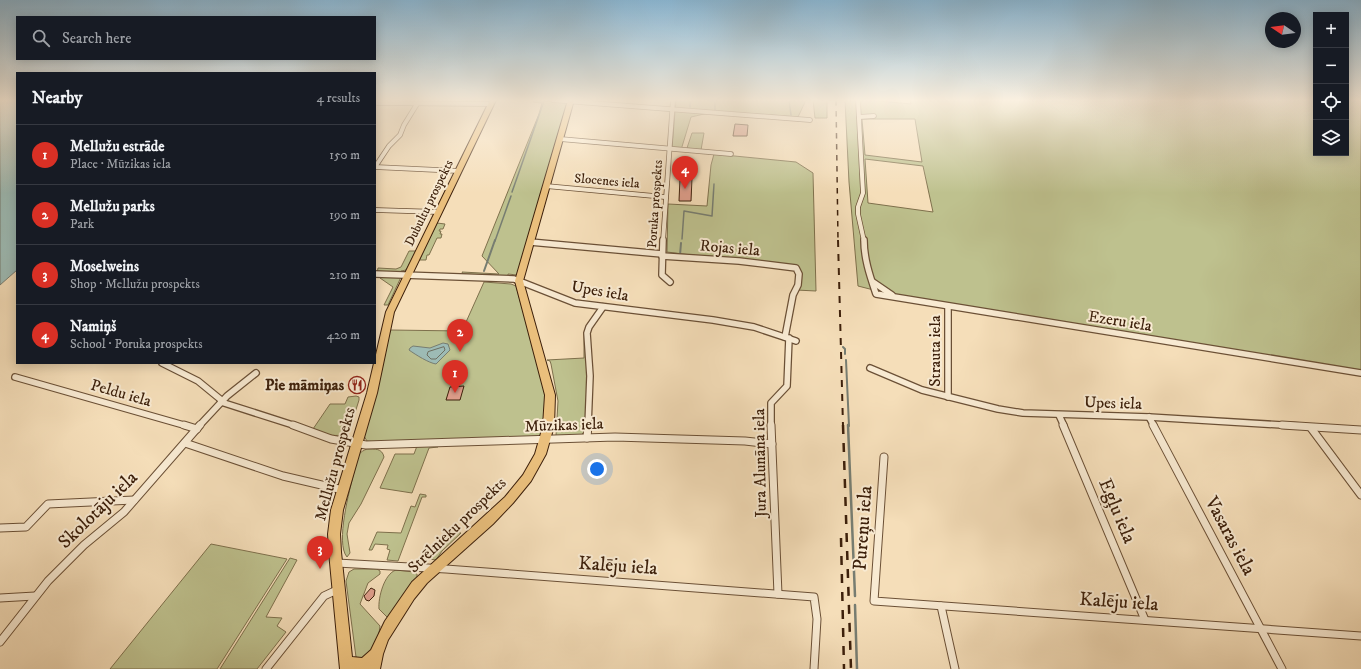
<!DOCTYPE html>
<meta charset="utf-8">
<style>
:root{--surface:#171b24;--page:#242831;--text:#f1f3f6;--muted:#9ea1a6;--line:#363941;--accent:#d93025}
body{margin:0;font-family:"IM FELL DW Pica",serif;background:var(--page);color:var(--text)}
.controls{position:absolute;right:12px;top:12px;display:grid;overflow:hidden;border-radius:0px;box-shadow:0 2px 10px #0003}
.controls button{width:36px;height:36px;display:grid;place-items:center;padding:0;border:0;border-bottom:1px solid var(--line);background:var(--surface);color:var(--text);font:20px sans-serif}
.compass{position:absolute;left:1265px;top:12px;width:36px;height:36px;border-radius:50%;background:var(--surface);box-shadow:0 2px 10px #0003;rotate:283deg}
.you{position:absolute;left:597px;top:469px;width:14px;height:14px;margin:-10px;border:3px solid #fff;border-radius:50%;background:#1a73e8;box-shadow:0 0 0 6px #1a73e833}
.badge{display:grid;place-items:center;width:26px;height:26px;border-radius:50%;background:var(--accent);color:#fff;font-size:13px;font-weight:700}
.pin{position:absolute;translate:-50% -33px;filter:drop-shadow(0 1px 2px #0008)}
.pin::after{content:'';position:absolute;top:21px;width:14px;height:12px;background:inherit;clip-path:polygon(0 0,100% 0,50% 100%)}
.list{margin:0;padding:0;list-style:none}
h2{display:flex;justify-content:space-between;align-items:center;height:52px;margin:0;padding:0 16px;font-size:17px}
h2 small{font-size:13px;font-weight:400;color:var(--muted)}
.list li{display:grid;grid-template-columns:26px 1fr auto;gap:12px;align-items:center;box-sizing:border-box;height:60px;padding:0 16px;border-top:1px solid var(--line)}
.list b{display:block;font-size:15px;white-space:nowrap}
.list p{margin:0;font-size:13px;white-space:nowrap;color:var(--muted)}
.list em{font-size:13px;font-style:normal;color:var(--muted)}
.icon{flex:none;width:22px;height:22px;fill:none;stroke:currentColor;stroke-width:2;stroke-linecap:round;stroke-linejoin:round}
.map{position:relative;flex:none;width:1361px;height:669px;overflow:hidden}
.search{position:absolute;background:var(--surface);box-shadow:0 2px 10px #0003;left:16px;top:16px;width:360px;height:44px;display:flex;align-items:center;gap:10px;box-sizing:border-box;padding:0 14px;border-radius:0px;color:var(--muted);font-size:15px}
.panel{position:absolute;background:var(--surface);box-shadow:0 2px 10px #0003;left:16px;top:72px;width:360px;height:292px;border-radius:0px}
.map>svg:first-child{display:block}
.green{fill:#bec18e;stroke:#7e704c;fill-rule:evenodd}
.water{fill:#9dbbb5;stroke:#777d71}
.lines{fill:none;stroke-linecap:round;stroke-linejoin:round}
.shore{stroke:#6d6e60;stroke-width:1}
.stream-far2{stroke:#777d71;stroke-width:1.5}
.stream-far1{stroke:#777d71;stroke-width:2}
.stream{stroke:#777d71;stroke-width:2.5}
.building{fill:#e09f8d;stroke:#3d200b}
.minor-far2-casing{stroke:#6b5036;stroke-width:5.5}
.minor-far1-casing{stroke:#6b5036;stroke-width:8}
.minor-casing{stroke:#6b5036;stroke-width:9}
.primary-casing{stroke:#3d200b;stroke-width:2}
.minor-far2{stroke:#f8ead2;stroke-width:4}
.minor-far1{stroke:#f8ead2;stroke-width:5.5}
.minor{stroke:#f8ead2;stroke-width:7}
.primary{fill:#eabf7c;fill-rule:evenodd}
.rail-far2{stroke:#3d200b;stroke-width:1.5;stroke-dasharray:5.5 5.5;stroke-linecap:butt}
.rail-far1{stroke:#3d200b;stroke-width:2;stroke-dasharray:7 7;stroke-linecap:butt}
.rail{stroke:#3d200b;stroke-width:2.5;stroke-dasharray:9 9;stroke-linecap:butt}
.labels{text-anchor:middle;dominant-baseline:central;stroke-width:4;stroke-linejoin:round;paint-order:stroke}
.far-street-label{font-size:13px;fill:#3d200b;stroke:#f8ead2}
.street-label{font-size:16px;fill:#3d200b;stroke:#f8ead2}
.poi-label{font-size:16px;font-weight:bold;fill:#3d200b;stroke:#f8ead2;text-anchor:end}
.near-street-label{font-size:19px;fill:#3d200b;stroke:#f8ead2}
</style>
<div class="map">
<svg width="1361" height="669" viewBox="0 0 1361 669">
<rect width="100%" height="100%" fill="#f5deb9"/>
<filter id="stains"><feTurbulence type="fractalNoise" baseFrequency=".005" numOctaves="4"/><feColorMatrix values="0 0 0 0 .2 0 0 0 0 .09 0 0 0 0 .02 0 0 0 .5 -.17"/></filter>
<radialGradient id="worn" r=".72"><stop offset=".6" stop-color="#630" stop-opacity="0"/><stop offset="1" stop-color="#630" stop-opacity=".3"/></radialGradient>
<g class="green">
<path d="M534,100L567,103L519,271L517,275L508,274V276L463,274L462,272L499,274L482,256L539,114L542,103L533,102Z"/>
<path d="M676,100H806L798,117L717,111L691,117L681,150L672,148Z"/>
<path d="M813,100L827,101V118H815Z"/>
<path d="M845,100H868L911,104L910,100H1316V153H1346V100H1361V371L905,298L858,286L849,182ZM862,119H915L922,162L865,155ZM865,159L923,166L933,212L868,203Z"/>
<path d="M692,133H704L701,150L687,148Z"/>
<path d="M714,154L796,162L813,173L816,291L796,290L798,285L796,268L667,252L668,204L707,206L711,165Z"/>
<path d="M437,223L445,224L443,229H440L439,231H441L440,234H442L441,238H437L429,255H427L426,260H419Z"/>
<path d="M409,251H417L406,270L401,271L400,273H377L378,268L396,269L401,267Z"/>
<path d="M384,277H401L388,305H384L393,287L380,278Z"/>
<path d="M484,282L511,284L516,286L546,394V412L541,435L535,437L377,442L367,441L364,436L382,369L390,330L462,331Z"/>
<path d="M584,334H585L588,378L585,431L581,435L556,436L558,401L551,364L550,361L547,360L584,358Z"/>
<path d="M356,396L359,397V400L349,432C336,439 326,434 313,429L330,404H345L348,397Z"/>
<path d="M435,445L438,447L429,448L412,493L380,488L395,454H414L417,446Z"/>
<path d="M367,449C375,449 382,448 384,457L361,504L349,523L347,534L350,553L347,557C335,543 350,489 354,472C356,467 356,459 359,454C361,452 364,450 367,449Z"/>
<path d="M420,494L426,495V497H422L398,561L387,560L390,550L387,549L388,545L375,544L372,550H369L377,532L401,533L411,506L415,507Z"/>
<path d="M446,531L461,533L442,551L436,560L429,559L428,557C432,546 443,542 446,531Z"/>
<path d="M211,544L287,559L217,669H110Z"/>
<path d="M290,558L297,560L266,617L282,618L277,626L286,632L257,669H220Z"/>
<path d="M354,569H377L380,571V574L368,583L360,604L380,626C379,639 372,652 362,661L356,657L346,581L349,572Z"/>
<path d="M396,570L414,572L417,574V578L388,618L379,609C378,598 384,574 396,570Z"/>
</g>
<g class="water">
<path d="M0,100H17V270L0,285Z"/>
<path d="M443,343L448,344L450,350L436,364C429,363 416,355 409,350L410,348L413,346L430,348Z"/>
</g>
<g class="lines">
<path class="shore" d="M444,347L445,350L436,359H431L427,355L428,352Z"/>
<g class="stream-far2">
<path d="M690,100V107"/>
<path d="M715,100V111"/>
<path d="M789,100L791,115"/>
<path d="M512,192L544,101"/>
<path d="M682,239L684,211L712,216L714,184"/>
<path d="M495,241L511,196"/>
</g>
<g class="stream-far1">
<path d="M680,255L681,243"/>
<path d="M484,271L495,240"/>
<path d="M843,347L845,349V354"/>
<path d="M846,360L849,426"/>
</g>
<g class="stream">
<path d="M848,425L855,596"/>
<path d="M855,605L857,669"/>
</g>
</g>
<g class="building">
<path d="M735,124L748,125L747,136H733Z"/>
<path d="M680,178H692L691,201H679Z"/>
<path d="M464,386L460,400H446L450,387Z"/>
<path d="M371,588L375,590L374,596L369,601L366,600L364,596Z"/>
</g>
<g class="lines">
<g class="minor-far2-casing">
<g id="minor-far2">
<path d="M553,100L810,120"/>
<path d="M858,100L863,193L858,207V214L864,241"/>
<path d="M377,103L491,104"/>
<path d="M859,117L874,116"/>
<path d="M560,139L731,154"/>
<path d="M375,167L459,171"/>
<path d="M375,167L389,146L400,135L404,125L417,104"/>
<path d="M546,186L665,197"/>
<path d="M375,210L439,212"/>
<path d="M663,241L673,100"/>
</g>
</g>
<g class="minor-far1-casing">
<g id="minor-far1">
<path d="M663,240L662,275L670,282"/>
<path d="M864,240C864,259 870,276 876,294L1361,373"/>
<path d="M530,242L662,254"/>
<path d="M662,256L739,261L796,268L799,274L798,285L793,295L785,337"/>
<path d="M375,274L514,279L575,303L713,320L754,327L796,341"/>
<path d="M873,282L892,295"/>
<path d="M948,306V397"/>
<path d="M162,363L198,381L220,399L221,402L296,426"/>
<path d="M870,368L922,390L998,409L1023,413L1149,417L1299,426"/>
<path d="M15,377L187,426"/>
<path d="M1059,415L1064,426"/>
<path d="M1149,417L1154,426"/>
<path d="M199,426L227,396L256,373"/>
<path d="M588,426L590,376L587,333L589,327L603,307"/>
<path d="M771,426V403L787,386L789,338"/>
</g>
</g>
<g class="minor-casing">
<g id="minor">
<path d="M184,425L197,429"/>
<path d="M293,425L331,439L366,445L615,437L745,441L772,444"/>
<path d="M771,425L778,594"/>
<path d="M1063,425L1145,620"/>
<path d="M1153,425L1282,669"/>
<path d="M1282,425L1361,430"/>
<path d="M1311,428L1361,495"/>
<path d="M587,438L588,425"/>
<path d="M185,443L283,476L343,490"/>
<path d="M884,457L874,601L1361,636"/>
<path d="M0,528L26,527L48,504L134,500"/>
<path d="M337,563L446,569L814,597L817,619L814,669"/>
<path d="M0,598L35,596"/>
<path d="M941,606L955,669"/>
<path d="M0,642L48,581L84,545L124,512L200,425"/>
<path d="M266,669L324,596L339,589"/>
</g>
</g>
<g class="primary-casing">
<path id="primary" d="M490,100H496L394,312L377,393L343,510L340,534L341,552L352,657L362,658L371,650L385,621L412,582L505,497L523,475L535,454L543,426L545,395L515,281L568,100H574L523,281L555,395L554,426L546,454L531,481L513,503L493,524L427,583L414,599L388,640L383,654L380,669H340L329,552L328,534L331,510L367,393L386,312Z"/>
</g>
<use href="#minor-far2" class="minor-far2"/>
<use href="#minor-far1" class="minor-far1"/>
<use href="#minor" class="minor"/>
<use href="#primary" class="primary"/>
<path class="rail-far2" d="M836,100L838,241"/>
<path class="rail-far1" d="M838,240L843,426"/>
<g class="rail">
<path d="M843,425L851,669"/>
<path d="M841,538L844,669"/>
</g>
</g>
<linearGradient id="sky" x2="0" y2="1"><stop stop-color="#8ab7d4"/><stop offset="0.52" stop-color="#faf0e0"/><stop offset="1" stop-color="#faf0e0" stop-opacity="0"/></linearGradient>
<rect width="1361" height="193" fill="url(#sky)"/>
<defs>
<g id="restaurant-ring" transform="scale(0.9)"><circle r="9.5" fill="#f8ead2" stroke="#8f2418" stroke-width="1.5"/><path d="M-5-6h1v4h1v-4h1v4h1v-4h1v5L-1.5 .5V6h-2V.5L-5-1ZM5-6V6H3V1.5H1.5Q1.5-4 5-6Z" fill="#8f2418"/></g>
</defs>
<g fill-rule="evenodd">
<use href="#restaurant-ring" x="357" y="385"/>
</g>
<g class="labels">
<g class="far-street-label">
<text transform="translate(607 181) rotate(5)">Slocenes iela</text>
<text transform="translate(429 203) rotate(-64)">Dubultu prospekts</text>
<text transform="translate(655 204) rotate(-86)">Poruka prospekts</text>
</g>
<g class="street-label">
<text transform="translate(730 248) rotate(5)">Rojas iela</text>
<text transform="translate(600 291) rotate(10)">Upes iela</text>
<text transform="translate(1120 321) rotate(9)">Ezeru iela</text>
<text transform="translate(935 351) rotate(-90)">Strauta iela</text>
<text transform="translate(121 393) rotate(16)">Peldu iela</text>
<text transform="translate(1113 403) rotate(2)">Upes iela</text>
<text transform="translate(564 425) rotate(-2)">Mūzikas iela</text>
<text transform="translate(760 463) rotate(-91)">Jura Alunāna iela</text>
<text transform="translate(335 464) rotate(-75)">Mellužu prospekts</text>
<text transform="translate(457 525) rotate(-44)">Strēlnieku prospekts</text>
</g>
<g class="poi-label">
<text x="344" y="385">Pie māmiņas</text>
</g>
<g class="near-street-label">
<text transform="translate(98 510) rotate(-44)">Skolotāju iela</text>
<text transform="translate(1117 511) rotate(67)">Egļu iela</text>
<text transform="translate(863 528) rotate(-86)">Pureņu iela</text>
<text transform="translate(1230 536) rotate(62)">Vasaras iela</text>
<text transform="translate(618 566) rotate(4)">Kalēju iela</text>
<text transform="translate(1119 602) rotate(4)">Kalēju iela</text>
</g>
</g>
<rect width="100%" height="100%" filter="url(#stains)"/>
<rect width="100%" height="100%" fill="url(#worn)"/>
</svg>
<div class="controls">
<button>+</button>
<button>−</button>
<button><svg class="icon" aria-label="locate" viewBox="0 0 24 24"><circle cx="12" cy="12" r="6"/><path d="M12 2v4M12 18v4M2 12h4M18 12h4"/></svg></button>
<button><svg class="icon" aria-label="layers" viewBox="0 0 24 24"><path d="M12 4l9 5-9 5-9-5zM3 14l9 5 9-5"/></svg></button>
</div>
<svg class="compass" viewBox="-18 -18 36 36"><path d="M0-13l5 13h-10z" fill="#e53935"/><path d="M0 13l5-13h-10z" fill="#9ea1a6"/></svg>
<div class="you"></div>
<div class="pin badge" style="left:455px;top:393px">1</div>
<div class="pin badge" style="left:460px;top:352px">2</div>
<div class="pin badge" style="left:320px;top:569px">3</div>
<div class="pin badge" style="left:685px;top:189px">4</div>
<div class="search"><svg class="icon" aria-label="search" viewBox="0 0 24 24"><circle cx="10" cy="10" r="6"/><path d="M15 15l6 6"/></svg>Search here</div>
<section class="panel">
<h2>Nearby<small>4 results</small></h2>
<ul class="list">
<li><span class="badge">1</span><div><b>Mellužu estrāde</b><p>Place · Mūzikas iela</p></div><em>150 m</em></li>
<li><span class="badge">2</span><div><b>Mellužu parks</b><p>Park</p></div><em>190 m</em></li>
<li><span class="badge">3</span><div><b>Moselweins</b><p>Shop · Mellužu prospekts</p></div><em>210 m</em></li>
<li><span class="badge">4</span><div><b>Namiņš</b><p>School · Poruka prospekts</p></div><em>420 m</em></li>
</ul>
</section>
</div>
